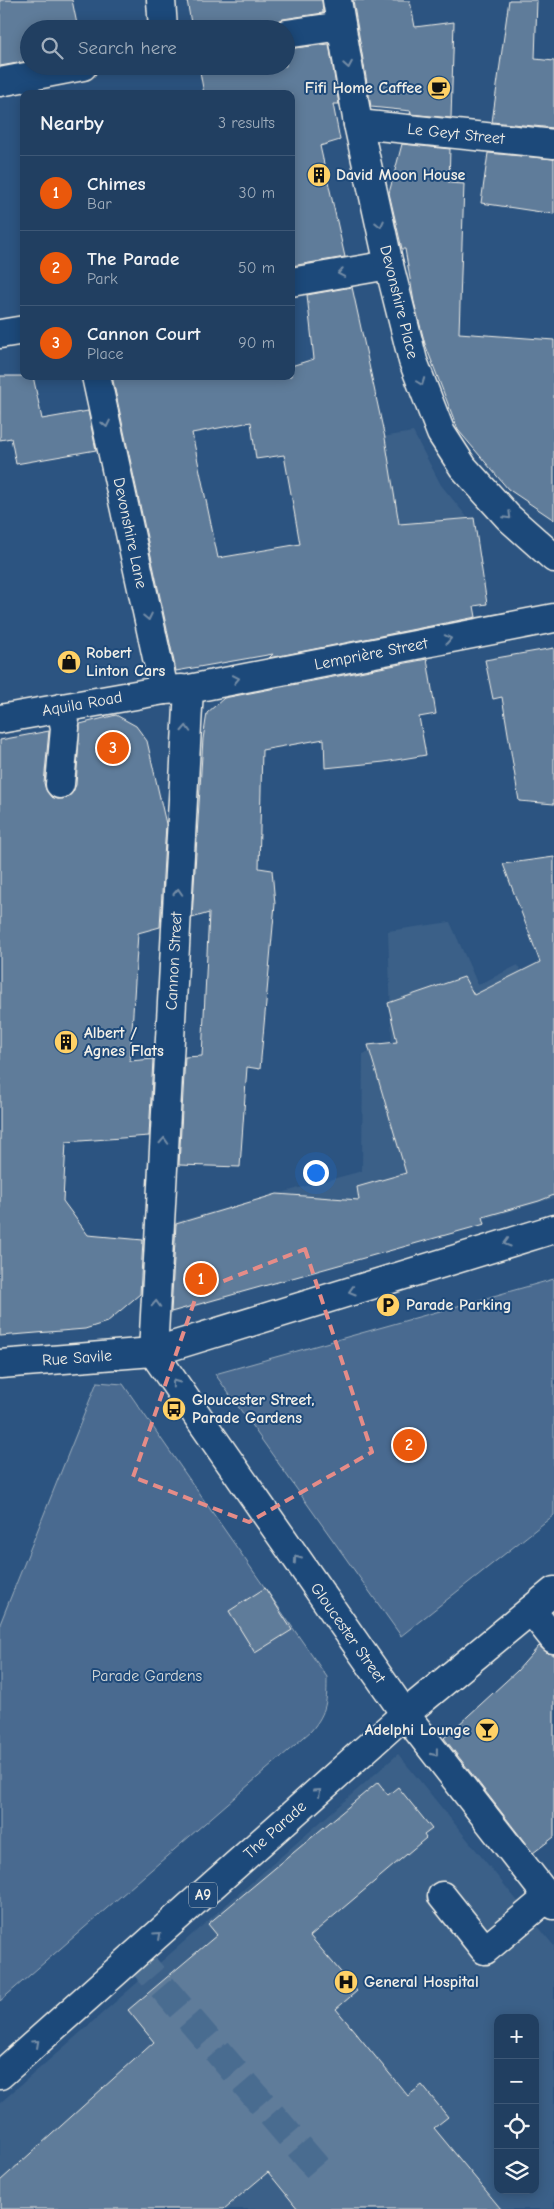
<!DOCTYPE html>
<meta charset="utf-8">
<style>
:root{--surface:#213f61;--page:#294667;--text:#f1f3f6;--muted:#a2afbd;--line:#3e5876;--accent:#ea580c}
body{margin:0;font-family:"Comic Neue",sans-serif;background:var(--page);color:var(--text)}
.controls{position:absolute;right:15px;bottom:15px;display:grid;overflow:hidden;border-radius:10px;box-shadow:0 2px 12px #0003}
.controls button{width:45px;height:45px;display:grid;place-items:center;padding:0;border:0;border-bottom:1px solid var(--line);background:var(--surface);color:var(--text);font:25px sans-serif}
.you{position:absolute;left:315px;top:1172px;width:18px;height:18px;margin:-12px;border:4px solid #fff;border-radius:50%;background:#1a73e8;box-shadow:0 0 0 8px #1a73e833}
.badge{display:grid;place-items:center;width:32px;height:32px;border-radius:50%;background:var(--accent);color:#fff;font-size:16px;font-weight:700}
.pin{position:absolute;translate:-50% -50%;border:2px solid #fff;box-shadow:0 1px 5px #0006}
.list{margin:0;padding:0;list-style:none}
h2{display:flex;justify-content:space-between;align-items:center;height:65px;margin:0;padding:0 20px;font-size:21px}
h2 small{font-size:16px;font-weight:400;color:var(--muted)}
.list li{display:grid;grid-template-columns:32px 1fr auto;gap:15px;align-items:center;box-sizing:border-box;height:75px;padding:0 20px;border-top:1px solid var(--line)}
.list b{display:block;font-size:19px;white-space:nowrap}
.list p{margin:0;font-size:16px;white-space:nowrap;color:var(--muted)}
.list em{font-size:16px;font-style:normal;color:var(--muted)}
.icon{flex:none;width:28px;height:28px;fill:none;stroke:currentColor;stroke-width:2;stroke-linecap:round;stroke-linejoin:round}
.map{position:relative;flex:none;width:554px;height:2209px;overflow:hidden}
.search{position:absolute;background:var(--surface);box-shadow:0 2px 12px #0003;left:20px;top:20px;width:275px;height:55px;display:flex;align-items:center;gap:12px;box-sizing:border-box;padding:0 18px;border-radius:28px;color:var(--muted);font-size:19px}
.panel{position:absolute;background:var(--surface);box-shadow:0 2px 12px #0003;left:20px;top:90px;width:275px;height:290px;border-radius:10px}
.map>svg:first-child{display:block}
.built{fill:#3b6088;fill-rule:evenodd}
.green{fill:#496b90;stroke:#9eaebc}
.building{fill:#5e7b9a;stroke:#f4f1e8;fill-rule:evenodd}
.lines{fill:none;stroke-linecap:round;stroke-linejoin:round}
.minor-tunnel{stroke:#4a6c90;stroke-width:28;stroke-dasharray:28 14;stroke-linecap:butt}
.minor-casing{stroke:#f4f1e8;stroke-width:31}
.major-casing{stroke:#f4f1e8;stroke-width:31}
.minor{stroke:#1f4a7a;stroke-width:28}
.major{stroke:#1f4a7a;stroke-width:28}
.oneway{stroke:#748da6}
.marked{fill:none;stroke:#e58c88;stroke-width:4;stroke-dasharray:10 6;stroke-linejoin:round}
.labels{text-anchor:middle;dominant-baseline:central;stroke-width:4;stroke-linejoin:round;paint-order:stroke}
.shield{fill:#1f4a7a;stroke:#b4bfc7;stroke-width:1}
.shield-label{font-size:15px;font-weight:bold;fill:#f4f1e8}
.poi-label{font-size:16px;font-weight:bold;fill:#f4f1e8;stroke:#1f4a7a;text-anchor:start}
.street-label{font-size:16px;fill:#f4f1e8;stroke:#1f4a7a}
.park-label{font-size:16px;fill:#dadddb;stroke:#1f4a7a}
</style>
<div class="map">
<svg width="554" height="2209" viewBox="0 0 554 2209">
<rect width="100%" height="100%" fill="#2c5481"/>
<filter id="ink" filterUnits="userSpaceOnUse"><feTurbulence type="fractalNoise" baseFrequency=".02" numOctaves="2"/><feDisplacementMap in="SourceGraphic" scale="10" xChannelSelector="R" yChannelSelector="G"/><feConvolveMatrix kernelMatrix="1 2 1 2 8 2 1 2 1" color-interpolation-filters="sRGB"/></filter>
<g filter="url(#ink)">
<g class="built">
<path d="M413,432L441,485L467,517L300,544L285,453Z"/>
<path d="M450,922L478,985L518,965L554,1049V1198L170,1314L175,1222L362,1171L363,1054L392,1046L388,931Z"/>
<path d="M398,1754L554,1946V2209H0V2103ZM498,2018H535V2190H498Z"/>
</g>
<g class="green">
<path d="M554,1279V1515L401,1636L215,1374Z"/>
<path d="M97,1382L123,1384L327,1677C327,1701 327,1712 311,1731L0,2001V1624Z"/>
</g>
<g class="building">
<path d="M0,0H72L78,29H29V61L0,66Z"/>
<path d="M187,0H322L323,13L283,19L276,22L271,29H192Z"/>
<path d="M353,0L410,1L415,27L454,22L451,118L410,114L411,111L371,107Z"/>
<path d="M509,0H537L535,59L554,61V128L492,122Z"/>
<path d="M329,44L339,104H333L340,140L320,146L345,257L291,266V94H204L199,66H286V49Z"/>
<path d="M402,144L450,149L449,183L464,184L459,333L554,340V520L508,489L458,430L425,344L414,302L405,249H402L389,193Z"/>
<path d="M488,153L554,159V214L481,203Z"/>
<path d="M352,287L385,438L399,524L474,518L487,604L474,606L476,617L269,658L273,654L176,671L112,376H291V366L314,359L307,295ZM251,422L256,459L284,455L300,544L218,558L192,433Z"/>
<path d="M0,376H33L42,419L88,411L96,450L16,464L11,438L0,440Z"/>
<path d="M554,648V804L519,801L502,697L493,699L485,660Z"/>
<path d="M427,659L436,714L419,717L426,755L384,762L325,768L324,739L262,750L259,868L272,870L275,904L260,1069L247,1067L240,1167L179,1165L185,1057L202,1056L209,913L192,918L203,739L207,713L224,698Z"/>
<path d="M116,715L136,726L147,741L166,824L160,927L138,933L130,1061L153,1059L149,1136L66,1142L63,1201L88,1235L143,1240L140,1294L107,1322L85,1329L0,1336V740L49,731L44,783L46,790L51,797L58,799L66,798L72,793L76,785L80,724Z"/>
<path d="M554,857V1195L539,1201L483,1217L485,1224L171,1312L176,1224L277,1194L359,1200L357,1187L406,1173L368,1045L397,1042L388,1003L464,977L474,995L540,962L503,864Z"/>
<path d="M265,1588L292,1630L255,1653L229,1611Z"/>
<path d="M539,1646L548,1653L554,1654V1837L533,1853L444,1738L517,1671Z"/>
<path d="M378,1782L388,1795L398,1787L432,1829L424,1835L426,1838L310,1936L357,1991L336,2009L408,2096L422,2085L448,2117L434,2128L501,2209H298L268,2172L224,2209H0V2181L154,2042L128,2010L217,1935L208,1924Z"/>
</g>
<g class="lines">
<path class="minor-tunnel" d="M135,1955L318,2169"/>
<g class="minor-casing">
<g id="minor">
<path d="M161,0L163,29"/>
<path d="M286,34L341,26"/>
<path d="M0,82L83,66"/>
<path d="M358,124L554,144"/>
<path d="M291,282L389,265"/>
<path d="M0,334L24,330"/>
<path d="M96,376L164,690"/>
<path d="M0,719L164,690L182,689"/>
<path d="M60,784L65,728L61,708"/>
<path d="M0,1364L153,1352L554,1229"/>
<path d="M531,1610L554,1639"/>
<path d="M442,1896L485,1950L548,1897"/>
</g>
</g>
<g class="major-casing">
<g id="major">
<path d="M337,0L358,124L389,265L413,361L441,433L463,467L508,517L554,558"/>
<path d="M554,618L189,689L153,1352L405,1714L554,1905"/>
<path d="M0,2075L405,1714L554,1591"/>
</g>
</g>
<use href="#minor" class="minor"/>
<use href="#major" class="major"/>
</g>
<defs><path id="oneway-chevron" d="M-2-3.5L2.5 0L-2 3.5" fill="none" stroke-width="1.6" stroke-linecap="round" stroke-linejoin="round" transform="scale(1.25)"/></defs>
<g class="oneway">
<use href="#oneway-chevron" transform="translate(348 65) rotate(80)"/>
<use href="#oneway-chevron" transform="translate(380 224) rotate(77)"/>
<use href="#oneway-chevron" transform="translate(341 273) rotate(170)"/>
<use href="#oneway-chevron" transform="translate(421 382) rotate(69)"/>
<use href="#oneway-chevron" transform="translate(106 424) rotate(78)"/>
<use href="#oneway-chevron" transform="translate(508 516) rotate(45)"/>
<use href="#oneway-chevron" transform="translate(148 617) rotate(78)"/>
<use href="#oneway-chevron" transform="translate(448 639) rotate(-11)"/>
<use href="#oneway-chevron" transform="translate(236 679) rotate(-11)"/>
<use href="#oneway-chevron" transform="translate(186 729) rotate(-87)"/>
<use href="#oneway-chevron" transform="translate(178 892) rotate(-87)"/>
<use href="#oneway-chevron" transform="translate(164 1141) rotate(-87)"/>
<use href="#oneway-chevron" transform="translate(507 1243) rotate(163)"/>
<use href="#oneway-chevron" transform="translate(352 1291) rotate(163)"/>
<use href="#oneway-chevron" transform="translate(156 1304) rotate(-87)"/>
<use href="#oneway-chevron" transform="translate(175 1383) rotate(-125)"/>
<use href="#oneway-chevron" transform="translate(297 1559) rotate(-125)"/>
<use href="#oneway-chevron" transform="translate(435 1753) rotate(52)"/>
<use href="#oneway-chevron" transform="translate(318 1792) rotate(-42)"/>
<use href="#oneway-chevron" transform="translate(158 1935) rotate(-42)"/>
<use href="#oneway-chevron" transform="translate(36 2043) rotate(-42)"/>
</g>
</g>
<path class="marked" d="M305,1249L372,1452L249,1522L133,1477L198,1291Z"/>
<defs>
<g id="cafe-disc" transform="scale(1.25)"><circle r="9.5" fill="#ffd166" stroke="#1f4a7a"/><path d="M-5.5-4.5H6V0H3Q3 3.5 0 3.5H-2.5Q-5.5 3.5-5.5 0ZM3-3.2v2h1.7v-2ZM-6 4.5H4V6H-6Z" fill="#111"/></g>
<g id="building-disc" transform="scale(1.25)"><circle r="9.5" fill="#ffd166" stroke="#1f4a7a"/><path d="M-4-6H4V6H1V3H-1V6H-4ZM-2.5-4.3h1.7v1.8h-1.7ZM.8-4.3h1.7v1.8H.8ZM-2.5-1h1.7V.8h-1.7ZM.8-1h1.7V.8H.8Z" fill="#111"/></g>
<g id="shop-disc" transform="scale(1.25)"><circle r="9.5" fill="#ffd166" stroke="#1f4a7a"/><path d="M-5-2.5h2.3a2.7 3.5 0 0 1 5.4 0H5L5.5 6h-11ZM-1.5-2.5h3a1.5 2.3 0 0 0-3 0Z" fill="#111"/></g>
<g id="parking-disc" transform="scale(1.25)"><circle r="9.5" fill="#ffd166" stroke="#1f4a7a"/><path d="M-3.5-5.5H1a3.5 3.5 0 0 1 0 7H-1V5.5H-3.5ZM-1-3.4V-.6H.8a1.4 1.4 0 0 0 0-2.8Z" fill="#111"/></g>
<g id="bus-disc" transform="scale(1.25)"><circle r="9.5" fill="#ffd166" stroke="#1f4a7a"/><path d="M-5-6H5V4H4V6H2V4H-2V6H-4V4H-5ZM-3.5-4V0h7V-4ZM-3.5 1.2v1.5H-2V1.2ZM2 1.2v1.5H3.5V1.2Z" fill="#111"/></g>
<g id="bar-disc" transform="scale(1.25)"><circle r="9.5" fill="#ffd166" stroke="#1f4a7a"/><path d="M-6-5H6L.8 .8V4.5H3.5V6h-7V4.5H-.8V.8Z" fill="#111"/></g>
<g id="hospital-disc" transform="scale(1.25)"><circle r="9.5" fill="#ffd166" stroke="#1f4a7a"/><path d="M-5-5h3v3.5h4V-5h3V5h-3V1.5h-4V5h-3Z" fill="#111"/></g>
</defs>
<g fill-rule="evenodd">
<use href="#cafe-disc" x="439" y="88"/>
<use href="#building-disc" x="319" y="175"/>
<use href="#shop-disc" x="69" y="662"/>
<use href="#building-disc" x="66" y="1042"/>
<use href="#parking-disc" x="388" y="1305"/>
<use href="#bus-disc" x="174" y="1409"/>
<use href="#bar-disc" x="487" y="1730"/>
<use href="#hospital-disc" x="346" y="1982"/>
</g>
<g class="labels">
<rect class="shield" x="189" y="1882.5" width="28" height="25" rx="4"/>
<g class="shield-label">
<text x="203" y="1895">A9</text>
</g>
<g class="poi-label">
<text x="422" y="88" text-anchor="end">Fifi Home Caffee</text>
<text x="336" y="175">David Moon House</text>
<text x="86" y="653">Robert<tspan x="86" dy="18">Linton Cars</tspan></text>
<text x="84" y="1033">Albert /<tspan x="84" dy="18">Agnes Flats</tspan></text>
<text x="406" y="1305">Parade Parking</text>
<text x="192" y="1400">Gloucester Street,<tspan x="192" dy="18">Parade Gardens</tspan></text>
<text x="470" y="1730" text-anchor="end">Adelphi Lounge</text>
<text x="364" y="1982">General Hospital</text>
</g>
<g class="street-label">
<text transform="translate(456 134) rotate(6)">Le Geyt Street</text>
<text transform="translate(399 302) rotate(76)">Devonshire Place</text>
<text transform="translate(130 533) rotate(78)">Devonshire Lane</text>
<text transform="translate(371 654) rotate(-11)">Lemprière Street</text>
<text transform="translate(82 704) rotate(-10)">Aquila Road</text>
<text transform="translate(174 961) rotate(-87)">Cannon Street</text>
<text transform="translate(77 1358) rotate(-4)">Rue Savile</text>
<text transform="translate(348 1633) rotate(55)">Gloucester Street</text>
<text transform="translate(275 1830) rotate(-42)">The Parade</text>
</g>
<g class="park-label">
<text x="147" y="1676">Parade Gardens</text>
</g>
</g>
</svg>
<div class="controls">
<button>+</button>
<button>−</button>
<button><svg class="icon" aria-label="locate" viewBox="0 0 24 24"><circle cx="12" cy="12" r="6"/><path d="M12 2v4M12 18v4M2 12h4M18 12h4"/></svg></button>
<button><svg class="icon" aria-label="layers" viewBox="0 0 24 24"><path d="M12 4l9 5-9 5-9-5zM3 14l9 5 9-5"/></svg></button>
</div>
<div class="you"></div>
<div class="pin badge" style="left:201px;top:1279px">1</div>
<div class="pin badge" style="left:409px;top:1445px">2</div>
<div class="pin badge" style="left:113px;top:748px">3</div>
<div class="search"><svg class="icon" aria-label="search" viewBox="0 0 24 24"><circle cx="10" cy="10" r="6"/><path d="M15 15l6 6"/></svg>Search here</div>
<section class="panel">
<h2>Nearby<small>3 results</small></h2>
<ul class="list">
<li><span class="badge">1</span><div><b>Chimes</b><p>Bar</p></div><em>30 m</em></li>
<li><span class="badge">2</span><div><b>The Parade</b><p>Park</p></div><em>50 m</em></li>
<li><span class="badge">3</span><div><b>Cannon Court</b><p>Place</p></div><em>90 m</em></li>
</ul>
</section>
</div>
